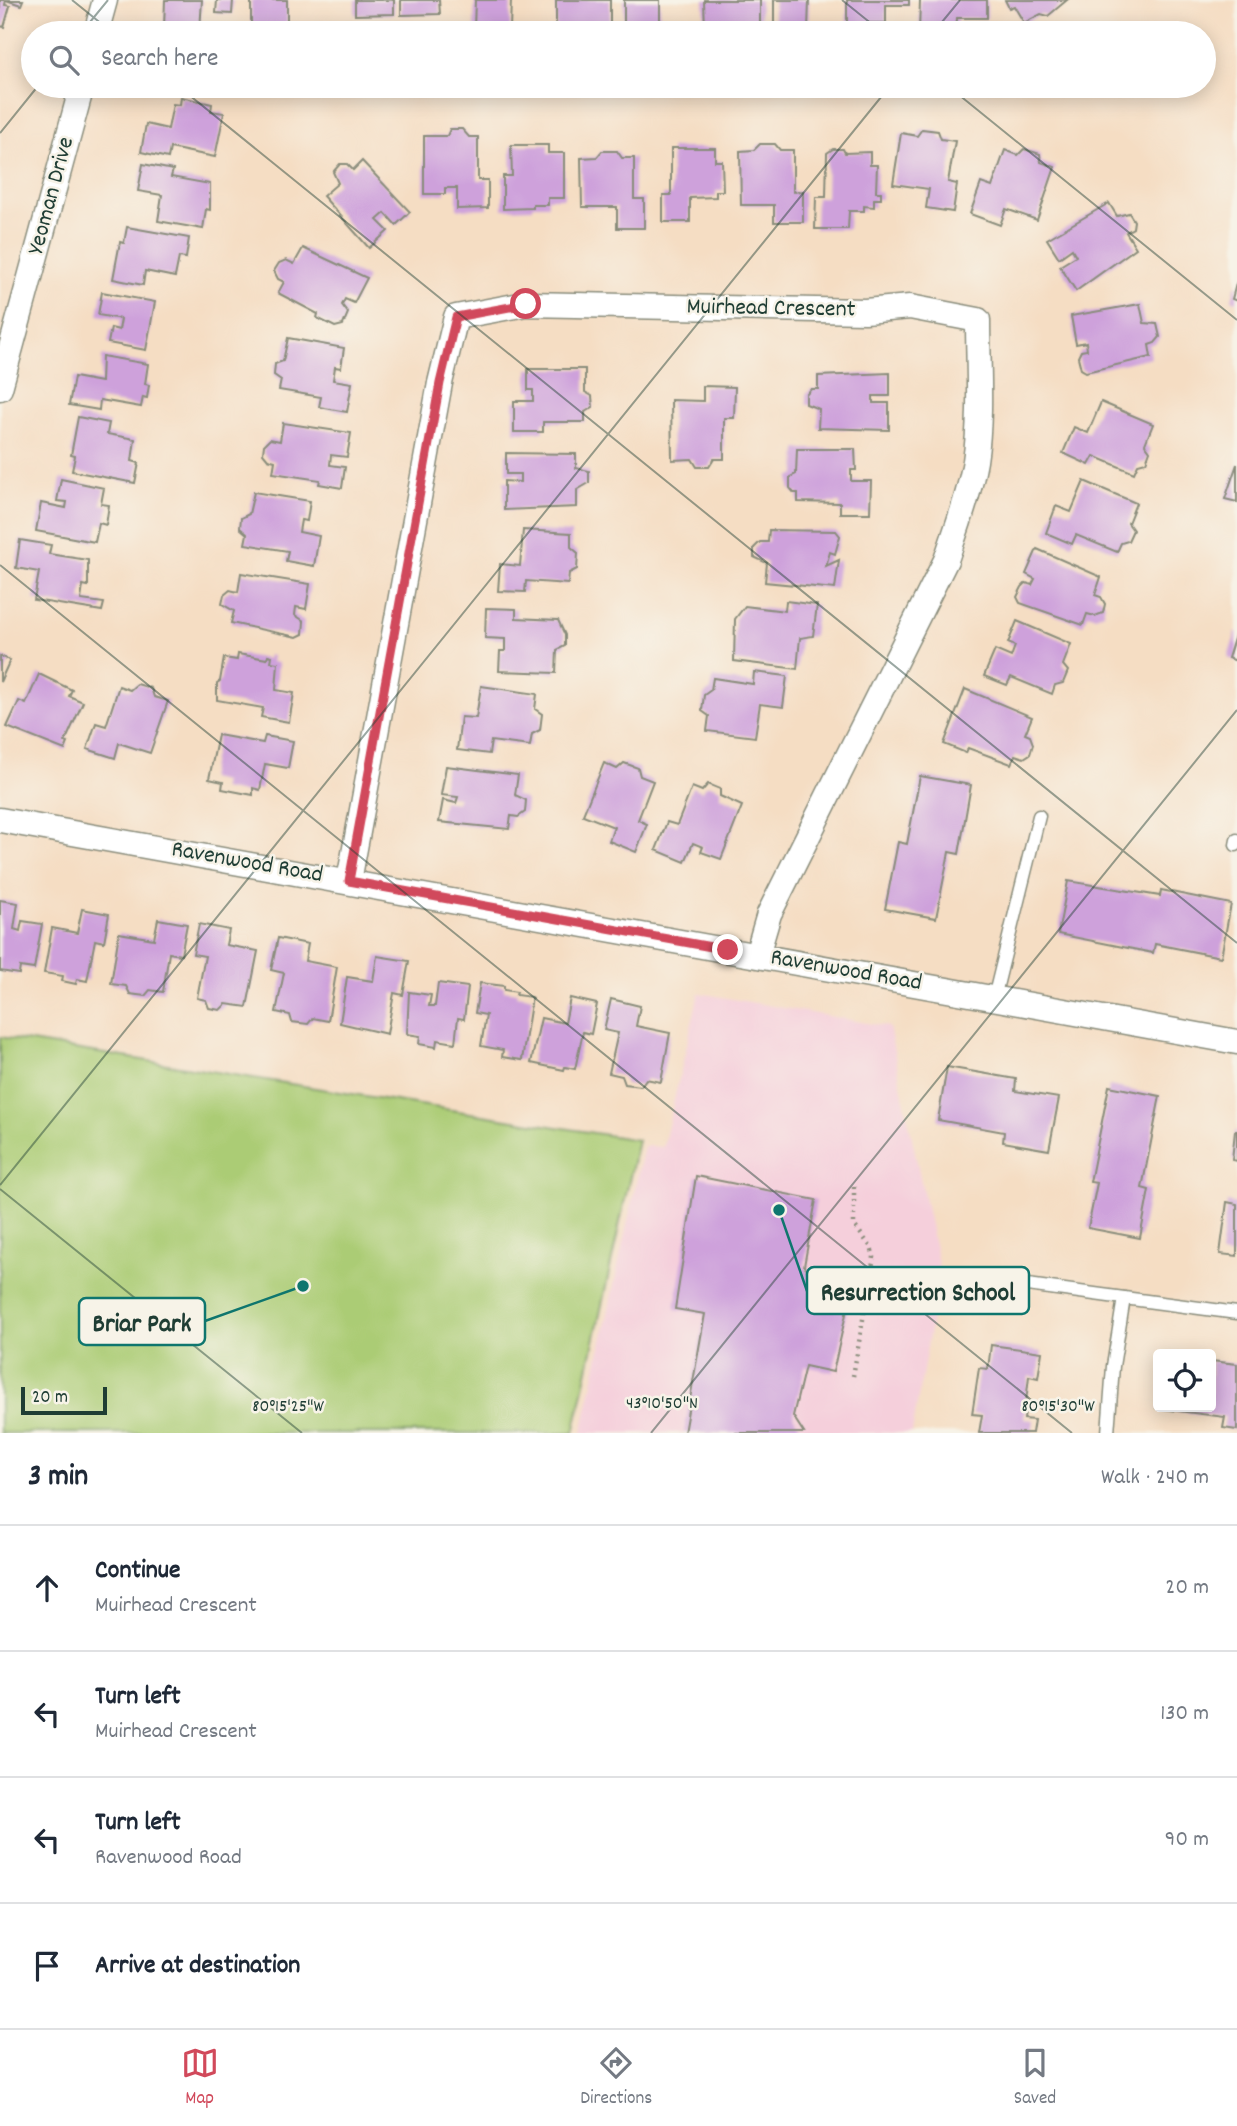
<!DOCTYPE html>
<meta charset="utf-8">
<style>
:root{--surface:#fff;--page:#f2f2f3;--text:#1f2937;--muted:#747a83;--line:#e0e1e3;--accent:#d1495b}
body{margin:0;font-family:Dekko,sans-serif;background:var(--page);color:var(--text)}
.controls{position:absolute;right:21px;bottom:21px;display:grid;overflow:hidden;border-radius:7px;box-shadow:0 4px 18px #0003}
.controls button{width:63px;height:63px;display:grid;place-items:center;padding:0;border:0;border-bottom:2px solid var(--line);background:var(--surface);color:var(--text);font:35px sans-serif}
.scale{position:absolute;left:21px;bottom:18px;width:86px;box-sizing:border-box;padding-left:7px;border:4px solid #1f3d34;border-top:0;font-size:19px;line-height:24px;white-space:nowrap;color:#1f3d34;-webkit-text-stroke:5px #f7f3e8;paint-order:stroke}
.stop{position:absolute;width:21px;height:21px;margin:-16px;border:5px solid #d1495b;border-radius:50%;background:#fff}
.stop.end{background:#d1495b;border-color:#fff;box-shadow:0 2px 7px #0008}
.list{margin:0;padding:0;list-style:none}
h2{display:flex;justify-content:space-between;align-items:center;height:91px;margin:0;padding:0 28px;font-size:30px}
h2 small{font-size:23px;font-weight:400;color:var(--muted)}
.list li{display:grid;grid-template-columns:46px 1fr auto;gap:21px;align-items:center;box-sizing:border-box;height:126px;padding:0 28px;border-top:2px solid var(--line)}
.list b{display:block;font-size:26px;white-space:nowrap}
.list p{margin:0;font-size:23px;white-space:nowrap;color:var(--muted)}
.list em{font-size:23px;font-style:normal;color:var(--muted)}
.icon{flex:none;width:38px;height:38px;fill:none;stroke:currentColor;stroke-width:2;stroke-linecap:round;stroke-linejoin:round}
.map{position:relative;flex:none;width:1237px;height:1433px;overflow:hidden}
.search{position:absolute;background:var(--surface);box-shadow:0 4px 18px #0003;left:21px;right:21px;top:21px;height:77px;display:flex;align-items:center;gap:18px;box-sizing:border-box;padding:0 24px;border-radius:38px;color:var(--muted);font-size:26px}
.sheet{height:595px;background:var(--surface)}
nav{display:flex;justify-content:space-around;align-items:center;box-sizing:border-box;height:98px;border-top:2px solid var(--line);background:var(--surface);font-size:19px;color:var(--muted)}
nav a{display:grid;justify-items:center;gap:4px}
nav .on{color:var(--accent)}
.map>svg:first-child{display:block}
.built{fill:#f5cfdb}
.green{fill:#abcc75;stroke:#658454;stroke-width:2}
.building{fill:#cea1db}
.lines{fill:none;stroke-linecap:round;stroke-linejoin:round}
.service-casing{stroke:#8a8d7c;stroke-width:15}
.minor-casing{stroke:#8a8d7c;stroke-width:27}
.path{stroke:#8a8d7c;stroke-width:4.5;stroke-dasharray:2 5;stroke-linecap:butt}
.service{stroke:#fff;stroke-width:12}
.minor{stroke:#fff;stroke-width:24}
.route{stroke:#d1495b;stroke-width:9}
.ticks{fill:none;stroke:#1f3d34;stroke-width:2;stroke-opacity:0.45}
.labels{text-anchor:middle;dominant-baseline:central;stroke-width:5;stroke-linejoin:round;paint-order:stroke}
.street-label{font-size:24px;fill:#1f3d34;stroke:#f7f3e8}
.ticks-label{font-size:18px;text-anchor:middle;fill:#1f3d34;stroke:#f7f3e8;stroke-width:5;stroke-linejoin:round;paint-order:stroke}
.leader{fill:none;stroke:#0f766e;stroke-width:2.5}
.callout-dot{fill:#0f766e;stroke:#f7f3e8;stroke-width:2.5}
.callout{fill:#f7f3e8;stroke:#0f766e;stroke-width:2.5}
.callout-label{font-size:26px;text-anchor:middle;font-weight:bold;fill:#1f3d34}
</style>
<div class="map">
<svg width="1237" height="1433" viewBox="0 0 1237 1433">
<rect width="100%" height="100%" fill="#f7f3e8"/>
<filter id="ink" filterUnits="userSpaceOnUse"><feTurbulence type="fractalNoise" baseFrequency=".0143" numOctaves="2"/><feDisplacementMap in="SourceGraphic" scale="14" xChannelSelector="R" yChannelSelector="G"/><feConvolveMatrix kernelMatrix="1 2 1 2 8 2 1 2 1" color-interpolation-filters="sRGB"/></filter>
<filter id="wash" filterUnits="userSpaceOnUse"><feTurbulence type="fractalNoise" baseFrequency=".00686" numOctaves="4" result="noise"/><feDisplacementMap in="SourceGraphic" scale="28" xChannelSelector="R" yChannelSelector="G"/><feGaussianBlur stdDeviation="1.57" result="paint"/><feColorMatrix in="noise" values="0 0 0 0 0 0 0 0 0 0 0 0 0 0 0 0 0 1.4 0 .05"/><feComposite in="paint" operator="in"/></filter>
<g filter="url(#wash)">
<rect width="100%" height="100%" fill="#f5ddc3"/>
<path class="built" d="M699,993L889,1027L940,1273L912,1433H582L644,1146L663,1147Z"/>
<path class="green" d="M0,1037L638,1140L574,1433H0Z"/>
<g id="blocks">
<g class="building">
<path d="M0,0H6L5,5L10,6L4,27L0,26Z"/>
<path d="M6,0H23L21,5Z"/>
<path d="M165,0H202L200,30L164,28Z"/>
<path d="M217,0H233L232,14L216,13Z"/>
<path d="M251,0H287V30L251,29Z"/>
<path d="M355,0H394V14L355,15Z"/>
<path d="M401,0H439L440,14L401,15Z"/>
<path d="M475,0H511L510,29H474Z"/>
<rect x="556" y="0" width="54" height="28"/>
<path d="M624,0H660V31L624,30Z"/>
<path d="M704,0H760V29H705Z"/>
<path d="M774,0H809L808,30H774Z"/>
<path d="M847,0H909V5H886V23H847Z"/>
<path d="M920,0H987V18H957L956,33H919Z"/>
<path d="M1005,0H1067L1048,16L1041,14L1024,23L1014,6L1009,8Z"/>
<path d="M181,97L212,104L211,111L224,113L215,157L170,148L168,158L141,152L146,124L168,129L173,104L180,105Z"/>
<path d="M450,129H462L469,137H478V180H488V208L457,209V188H445V194H424V136H447Z"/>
<path d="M922,129L938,131L941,139L955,141L948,182L957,184L953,212L926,208L929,189L893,184L901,133L917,136Z"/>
<path d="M760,144H775L780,150H793V192L803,191V222H774V205H741L740,151L754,150Z"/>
<path d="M511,145H548V153H564V198H548V205H533V208L503,209V176H512Z"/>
<path d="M671,148H715V161H722L723,191H716V197L690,198V222H663V195H671Z"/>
<path d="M833,149H843L845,153L870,152V165H877L876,192H881V199H874V207L864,206V211H849L848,229H815L816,197H826L827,153Z"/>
<path d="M1024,149L1040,154L1041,162L1055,167L1037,220L1006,209L1000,225L970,214L981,183L992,187L1005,150L1018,155Z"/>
<path d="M602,151H617L622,158H634V199H644V228H617V207H582L581,158L597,157Z"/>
<path d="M362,161L410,212L396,225L385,213L377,220L388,231L369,248L323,196L338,183L333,172L340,164H347L353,170Z"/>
<path d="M143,164L173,170L171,177L210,184V210L206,209L203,229L158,221L162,195L138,191Z"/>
<path d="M1109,203L1117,216L1129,213L1134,221L1133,228L1126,232L1136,248L1076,291L1060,266L1076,256L1072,249L1059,258L1047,239Z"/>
<path d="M127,227L189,238L186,258L179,257L175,277L145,271L143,285L113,279L120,242L124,243Z"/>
<path d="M303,248L367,278L354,303L345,299L342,305L348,313L343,325L335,327L317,318L318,314L278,293L284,282L278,279L274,271L279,263L286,260L294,264Z"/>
<path d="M1236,284L1237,285V301L1232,299Z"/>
<path d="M102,292L155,302L146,350L108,343L111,328L119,330L121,319L98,315Z"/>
<path d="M1140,304L1144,323L1157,324L1160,337L1155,343L1149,345L1151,357L1086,372L1081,369L1078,357L1081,351L1087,350L1086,342L1076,344L1071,316Z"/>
<path d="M288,338L344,348L341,368L335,367L333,380L352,383L347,412L319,407L321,397L279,390L281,380L274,375L275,364L283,361Z"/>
<path d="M102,356L148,364L145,384L149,385L147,398L143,397L141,407L100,400L99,410L69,405L74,377L101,382Z"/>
<path d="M528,369H585V392L592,396L593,407L585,412V422H543V432H514V401H533V390H528Z"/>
<path d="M890,373V396H873V403H889V430L818,428L819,409L806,404V395L811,389H818V376Z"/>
<path d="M703,386L735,387L734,418H724V459H714L709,467H697L692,459L672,460L671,400L703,401Z"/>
<path d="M1101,402L1153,424L1145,444L1150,451L1146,462L1138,464L1134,473L1094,456L1089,465L1063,453L1074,427L1088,433Z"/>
<path d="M78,417L109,423L107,434L135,439L132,461L139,463L135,483L72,471L75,456L71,455Z"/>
<path d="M283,423L351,433L347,457L331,455L330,465L345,467L342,488L319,484L320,480L273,473L275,461L268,459L263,453L264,445L270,439L280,441Z"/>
<path d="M797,449H855L856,470H851V481H871L870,513H840V503L798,502V493H794L790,488V477L796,474Z"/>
<path d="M506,453L576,454V468L589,471V483L577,490V507L504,510V481L520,482V474H506Z"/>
<path d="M1237,464V502L1225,499Z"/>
<path d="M61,479L104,488L101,504L109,505L106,525L99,523L95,542L36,531L41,503L66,508L67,502L57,501Z"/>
<path d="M1084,481L1136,503L1128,523L1133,530L1128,541L1121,543L1117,552L1076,535L1072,544L1046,533L1056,506L1071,512Z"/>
<path d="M254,492L310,501L307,521L301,520L299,532L319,536L314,566L286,561L288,551L245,544L247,534L240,528L241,518L249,514Z"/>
<path d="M523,530L571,533V547L578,553L577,569L569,573L568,584L526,581L525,592L498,591L500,564L520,566Z"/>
<path d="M769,530L836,531L840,536L835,554L830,552L826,566L839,560L835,589L765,582L767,563L754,557V548L760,542H768Z"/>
<path d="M20,540L51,545L49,554L88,560V586L83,585L81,600L104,603L102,611L34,600L39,572L16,568Z"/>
<path d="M1037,549L1101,577L1095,595L1101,597L1105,604L1103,613L1095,616L1087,614L1083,625L1020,603L1017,597L1022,587L1026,583L1032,585L1035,579L1026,574Z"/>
<path d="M241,573L310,584L306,609L296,607L295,615L304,621L303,634L297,637L231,623L234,611L222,604L224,595L230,590L238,592Z"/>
<path d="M786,601L817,605L813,636L800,638L797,669L734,661L735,619L745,606L785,611Z"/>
<path d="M486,608L516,609V618L558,620L565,635V646L557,650L556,673L499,671L500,651H505V639L485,638Z"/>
<path d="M1017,621L1071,644L1063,665L1068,671L1063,683L1055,685L1052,694L1011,677L1007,685L984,676L995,650L1011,657L1015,646L1008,643Z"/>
<path d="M1236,632H1237V661L1228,658Z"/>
<path d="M238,654L267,659L268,655L272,656L271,662L278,663L276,690L294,693L289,722L261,717L263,708L217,700V683L220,681L224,658L237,660Z"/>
<path d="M0,656L10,660L0,682Z"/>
<path d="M754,672L787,676L783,707L760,704L755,737L707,731L709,716L702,711L704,695L711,690L713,678L753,684Z"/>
<path d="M39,674L72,690L69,696L83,702L65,742L68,743L65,750L7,727L19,701L26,704Z"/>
<path d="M137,684L151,688L154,697L168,701L150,753L119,743L115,758L87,749L96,723L106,726L119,686L130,690Z"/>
<path d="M481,686L537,694L535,709L542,714L540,730L532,734L530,746L491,741L489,754L457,750L461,717L476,718Z"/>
<path d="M965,689L1032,717L1025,734L1030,736L1033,744L1030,754L1024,758L1015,755L1011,764L968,748L966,753L944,744Z"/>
<path d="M218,735L263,743L265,736L293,741L288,768L265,764L260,790L253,788V795L222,789L223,782L209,779Z"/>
<path d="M604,763L617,769L624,763L638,768L640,776L653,781L638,820L647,824L636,852L609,841L614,827L583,815Z"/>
<path d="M446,766L518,775L515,795L526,800L525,812L518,817L511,816L509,829L439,822L443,800L456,803L458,797L441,795Z"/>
<path d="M920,776L971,785L959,854L949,852L936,918L885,909L898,842L907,844Z"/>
<path d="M708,784L720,789V796L742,806L721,859L701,852L703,847L693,843L685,862L656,850L667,822L677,825L692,787L702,791Z"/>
<path d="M1068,881L1160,896L1161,890L1231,904L1221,957L1155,944L1153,953L1058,934Z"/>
<path d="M0,900L18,903L14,929L20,931L22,921L42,924L34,969L20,967L19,974L0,971Z"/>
<path d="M82,909L109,914L104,942L95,940L87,981L77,979L76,984L62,981L63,976L44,973L52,928L77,933Z"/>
<path d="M158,919L187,924L181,955L169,953L163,992L150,990L145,996L130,994L126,986L111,984L119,933L154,939Z"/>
<path d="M199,924L229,930L226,945L258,951L247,1007L226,1004L220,1010L209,1008L206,1000L197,998L205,956L193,954Z"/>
<path d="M278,938L308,944L305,961L337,967L328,1021L313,1018L308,1024L292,1022L290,1015L276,1012L284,973L271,970Z"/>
<path d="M377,956L409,961L403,995L394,993L387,1034L340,1023L347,977L373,981Z"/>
<path d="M438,983L468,987L464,1019L458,1018L455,1043L437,1040L436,1047L419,1044L420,1036L407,1034L409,992L431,995L429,1006H435Z"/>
<path d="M480,983L504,986V990L517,992L516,995L532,997L522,1060L502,1057L503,1050L481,1046L486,1015L475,1013Z"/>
<path d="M570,998L597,1004L591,1034L583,1032L575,1069L565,1067L564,1070L531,1063L541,1018L565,1023Z"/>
<path d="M611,999L640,1006L636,1026L670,1033L661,1082L646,1079L641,1086L625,1084L622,1076L609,1073L618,1033L604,1030Z"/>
<path d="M947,1067L1016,1079L1015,1091L1059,1098L1049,1150L1003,1142L1004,1132L938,1120Z"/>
<path d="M1109,1086L1160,1096L1142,1188L1149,1190L1140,1238L1088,1228L1097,1183L1090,1182Z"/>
<path d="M1235,1131H1237V1161L1232,1160Z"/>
<path d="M696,1176L816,1200L804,1266L826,1299L848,1305L833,1372L805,1366L793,1416L804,1433H684L705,1314L675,1309Z"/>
<path d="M1227,1202L1237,1204V1256L1220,1254Z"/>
<path d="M991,1345L1042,1352L1038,1378L1029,1376L1024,1419L1034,1420L1032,1433H979L982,1415L972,1414L979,1368L988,1369Z"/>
<path d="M1211,1361L1237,1364V1430L1223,1428L1225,1417L1155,1408L1211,1407Z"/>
</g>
</g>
</g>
<g filter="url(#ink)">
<use href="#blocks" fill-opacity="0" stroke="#8a8d7c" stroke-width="2"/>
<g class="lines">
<g class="service-casing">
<g id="service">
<path d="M1236,845L1237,840"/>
<path d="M994,998L1039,816"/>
<path d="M1005,1282L1124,1298"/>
<path d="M1108,1433L1113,1366L1124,1298L1237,1313"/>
</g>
</g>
<g class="minor-casing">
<g id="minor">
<path d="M96,33L105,0"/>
<path d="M0,388L82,86"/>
<path d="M0,820L1237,1042"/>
<path d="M349,881L440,383L456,317L526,304L865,311L910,307L978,320C978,367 982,415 975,461C969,495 957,527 946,560L769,914L757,955"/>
</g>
</g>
<path class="path" d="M853,1376L874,1257L871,1247L854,1225V1182"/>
<use href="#service" class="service"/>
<use href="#minor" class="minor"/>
</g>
</g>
<g class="lines" filter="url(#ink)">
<path class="route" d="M526,304L456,317L440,383L349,881L728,950"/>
</g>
<path class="ticks" d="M72,0L113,33M842,0L883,33M81,33L108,0M933,33L960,0M178,86L1237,943M948,86L1237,320M0,133L38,86M0,565L1072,1433M0,1185L890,86M0,1189L302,1433M651,1433L1237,710"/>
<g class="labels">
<g class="street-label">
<text transform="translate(52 196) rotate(-75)">Yeoman Drive</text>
<text transform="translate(771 309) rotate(1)">Muirhead Crescent</text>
<text transform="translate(247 863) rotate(10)">Ravenwood Road</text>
<text transform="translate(846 971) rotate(10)">Ravenwood Road</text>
</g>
</g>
<g class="ticks-label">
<text x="662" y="1408">43°10'50"N</text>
<text x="288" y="1411">80°15'25"W</text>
<text x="1058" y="1411">80°15'30"W</text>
</g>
<path class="leader" d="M779 1210L807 1291M303 1286L205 1321"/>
<g class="callout-dot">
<circle cx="779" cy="1210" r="7"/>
<circle cx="303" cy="1286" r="7"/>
</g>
<g class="callout">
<rect x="807" y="1267" width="222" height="47" rx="7"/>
<rect x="79" y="1298" width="126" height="47" rx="7"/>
</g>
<g class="callout-label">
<text x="918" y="1300">Resurrection School</text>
<text x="142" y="1331">Briar Park</text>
</g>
</svg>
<div class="controls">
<button><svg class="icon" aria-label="locate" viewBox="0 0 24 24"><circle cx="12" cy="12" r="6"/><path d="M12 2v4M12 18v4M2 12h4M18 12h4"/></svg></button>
</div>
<div class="scale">20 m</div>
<div class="stop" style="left:526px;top:304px"></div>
<div class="stop end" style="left:728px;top:950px"></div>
<div class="search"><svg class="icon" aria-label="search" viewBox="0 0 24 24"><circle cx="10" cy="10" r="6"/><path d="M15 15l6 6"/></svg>Search here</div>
</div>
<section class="sheet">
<h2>3 min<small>Walk · 240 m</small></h2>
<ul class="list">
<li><svg class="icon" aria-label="ahead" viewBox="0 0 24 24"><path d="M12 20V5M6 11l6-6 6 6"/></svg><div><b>Continue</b><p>Muirhead Crescent</p></div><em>20 m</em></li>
<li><svg class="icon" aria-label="left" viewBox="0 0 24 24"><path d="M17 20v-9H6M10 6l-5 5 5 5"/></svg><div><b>Turn left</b><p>Muirhead Crescent</p></div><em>130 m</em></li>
<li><svg class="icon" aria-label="left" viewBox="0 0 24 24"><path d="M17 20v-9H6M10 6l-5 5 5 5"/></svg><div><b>Turn left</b><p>Ravenwood Road</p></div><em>90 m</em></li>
<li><svg class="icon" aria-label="arrive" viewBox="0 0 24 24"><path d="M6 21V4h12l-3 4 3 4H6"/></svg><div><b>Arrive at destination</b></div></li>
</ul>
</section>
<nav>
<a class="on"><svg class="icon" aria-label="map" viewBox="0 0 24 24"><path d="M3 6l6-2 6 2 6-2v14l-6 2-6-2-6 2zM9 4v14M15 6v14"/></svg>Map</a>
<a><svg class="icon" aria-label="directions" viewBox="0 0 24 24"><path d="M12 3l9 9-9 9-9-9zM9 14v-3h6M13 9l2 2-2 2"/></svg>Directions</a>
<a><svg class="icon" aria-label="saved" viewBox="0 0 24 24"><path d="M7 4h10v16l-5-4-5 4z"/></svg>Saved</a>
</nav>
